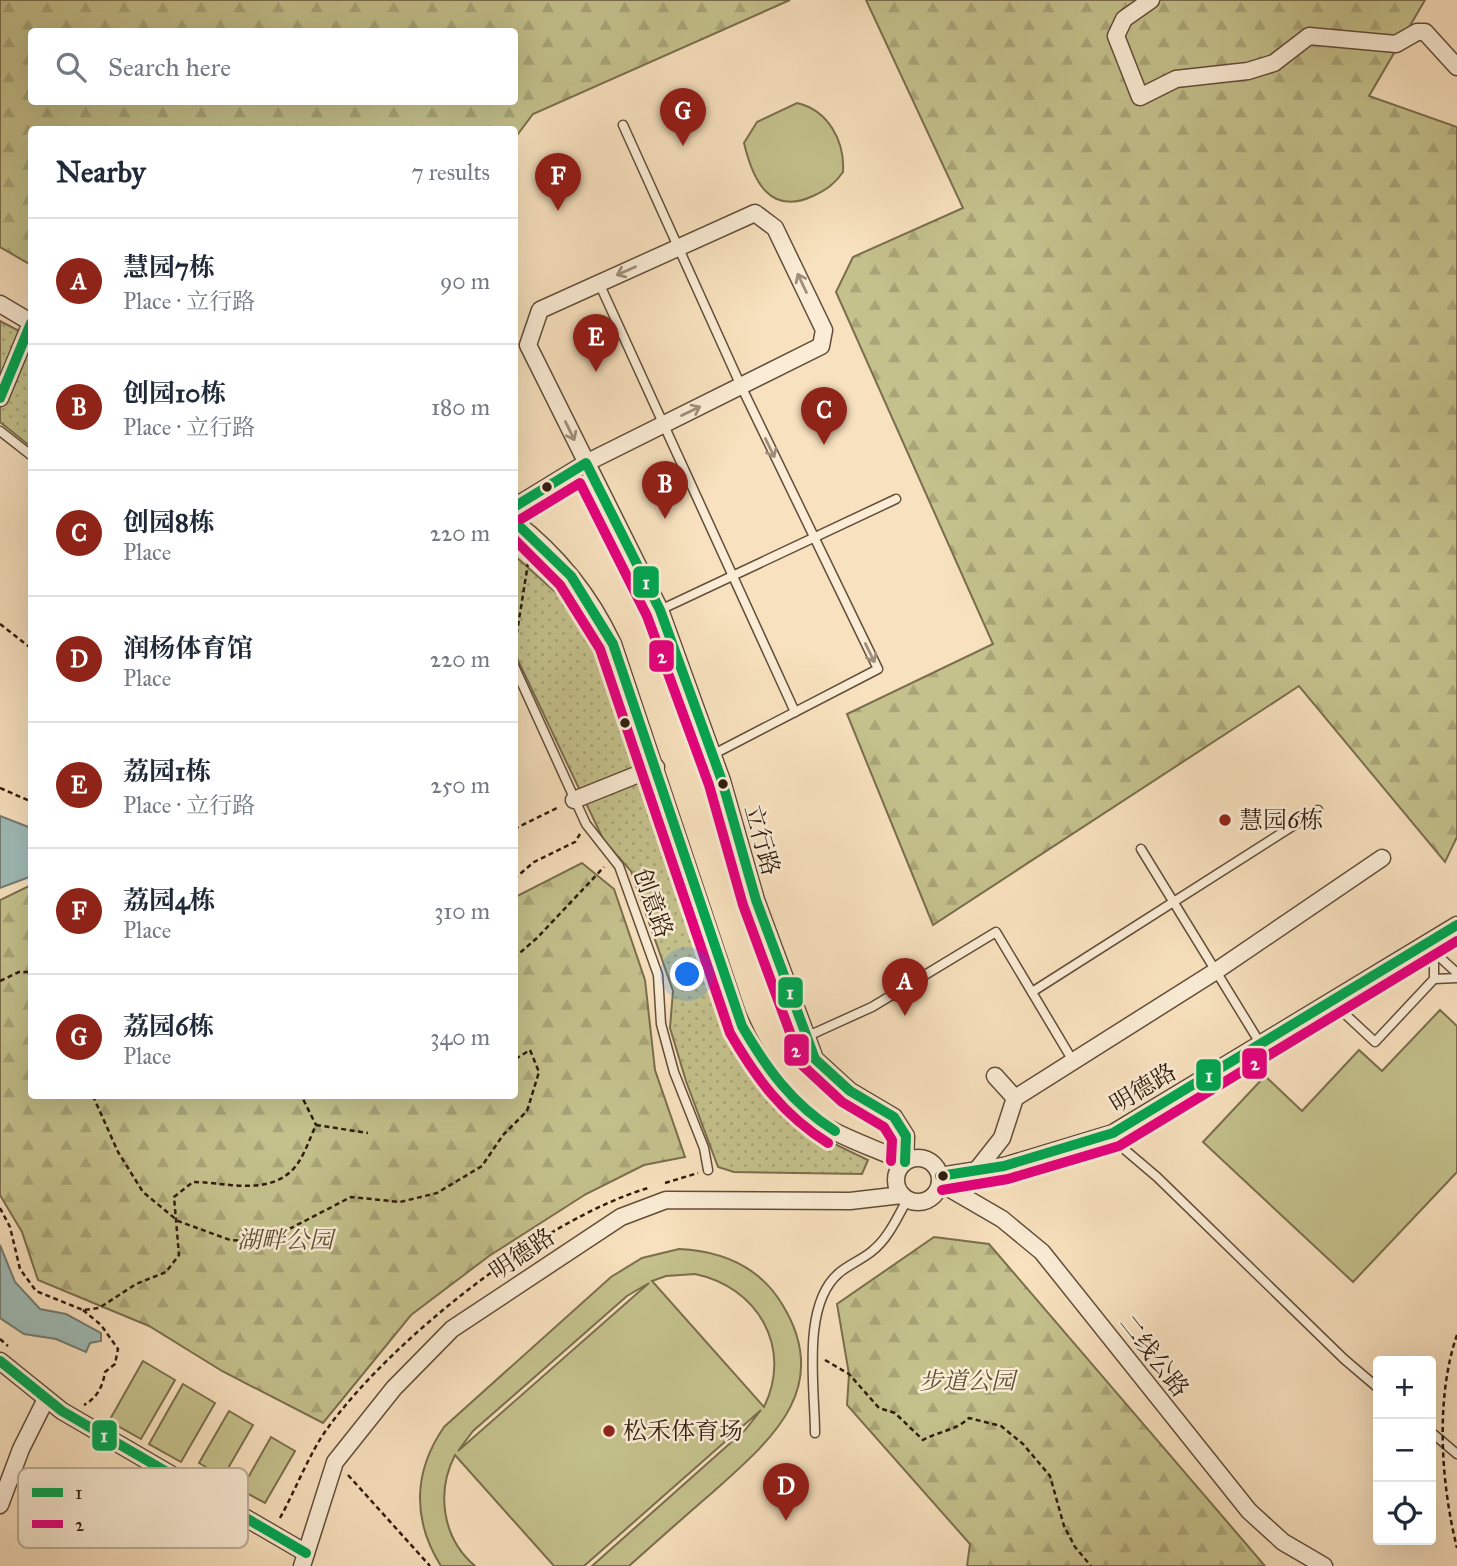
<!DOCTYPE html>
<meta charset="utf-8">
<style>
:root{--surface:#fff;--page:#f6f6f7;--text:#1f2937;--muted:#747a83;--line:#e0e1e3;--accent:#8f2418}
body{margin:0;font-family:"IM FELL Great Primer","Noto Serif SC",serif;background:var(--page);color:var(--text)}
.controls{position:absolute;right:21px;bottom:21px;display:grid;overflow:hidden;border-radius:7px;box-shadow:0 7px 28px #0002}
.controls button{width:63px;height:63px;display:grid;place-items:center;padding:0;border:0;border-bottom:2px solid var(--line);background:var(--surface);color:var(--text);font:35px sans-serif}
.you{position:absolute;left:688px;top:975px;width:24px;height:24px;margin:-18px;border:5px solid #fff;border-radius:50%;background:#1a73e8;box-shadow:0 0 0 10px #1a73e833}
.badge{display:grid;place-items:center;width:46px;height:46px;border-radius:50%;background:var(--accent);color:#fff;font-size:23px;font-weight:700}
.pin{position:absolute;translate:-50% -58px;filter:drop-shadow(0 2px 4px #0008)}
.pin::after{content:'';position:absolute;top:37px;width:24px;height:21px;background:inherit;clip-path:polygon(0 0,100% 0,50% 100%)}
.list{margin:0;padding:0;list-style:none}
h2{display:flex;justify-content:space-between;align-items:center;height:91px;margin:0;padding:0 28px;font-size:30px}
h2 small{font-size:23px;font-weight:400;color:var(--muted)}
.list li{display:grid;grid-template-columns:46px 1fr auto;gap:21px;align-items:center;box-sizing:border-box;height:126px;padding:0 28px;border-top:2px solid var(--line)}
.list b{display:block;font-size:26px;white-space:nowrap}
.list p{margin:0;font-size:23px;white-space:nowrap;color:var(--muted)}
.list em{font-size:23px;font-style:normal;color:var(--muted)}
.icon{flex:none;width:38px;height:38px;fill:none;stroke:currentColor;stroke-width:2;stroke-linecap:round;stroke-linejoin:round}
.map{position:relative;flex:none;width:1457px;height:1566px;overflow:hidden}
.search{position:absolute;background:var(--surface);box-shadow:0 7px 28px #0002;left:28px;top:28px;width:490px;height:77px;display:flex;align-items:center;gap:18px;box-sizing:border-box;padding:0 24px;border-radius:7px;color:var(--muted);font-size:26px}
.panel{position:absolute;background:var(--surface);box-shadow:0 7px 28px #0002;left:28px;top:126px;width:490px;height:973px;border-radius:7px}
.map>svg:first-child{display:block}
.grass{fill:url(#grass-dots);stroke:#7a6e4d;stroke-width:2}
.forest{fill:url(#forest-firs);stroke:#7a6e4d;stroke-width:2;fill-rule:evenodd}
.garden{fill:#c4c18c;stroke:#7a6e4d;stroke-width:2;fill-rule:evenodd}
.water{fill:#9fbcb7;stroke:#737c73;stroke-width:2}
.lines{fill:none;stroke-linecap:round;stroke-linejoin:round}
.service-casing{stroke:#624d3a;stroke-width:11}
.minor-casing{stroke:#624d3a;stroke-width:19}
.path{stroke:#301c0e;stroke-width:2.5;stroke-dasharray:5 3.5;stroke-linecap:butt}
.service{stroke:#faecd5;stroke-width:8}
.minor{stroke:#faecd5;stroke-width:16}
.path-bridge{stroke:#301c0e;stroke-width:2.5;stroke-dasharray:5 3.5;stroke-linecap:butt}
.bus-1-casing{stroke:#faecd5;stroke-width:16}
.bus-2-casing{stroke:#faecd5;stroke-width:16}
.bus-1{stroke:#00a651;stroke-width:10}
.bus-2{stroke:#e5007d;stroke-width:10}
.oneway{stroke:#9f8e7b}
.bus-dot{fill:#301c0e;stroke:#faecd5;stroke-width:2.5}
.poi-dot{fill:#8f2418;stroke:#faecd5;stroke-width:2.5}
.labels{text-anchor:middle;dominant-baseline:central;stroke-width:5;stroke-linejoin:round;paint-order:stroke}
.poi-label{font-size:24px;fill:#301c0e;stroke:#faecd5;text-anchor:start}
.street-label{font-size:24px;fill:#301c0e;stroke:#faecd5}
.park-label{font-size:24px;font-style:italic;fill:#5c4e34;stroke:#faecd5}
.key{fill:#faecd5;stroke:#bdae99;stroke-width:2}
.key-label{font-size:19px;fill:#301c0e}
.line-badge{stroke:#faecd5;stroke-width:2.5}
.badge-label{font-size:19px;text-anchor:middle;font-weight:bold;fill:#fff}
</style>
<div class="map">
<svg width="1457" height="1566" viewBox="0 0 1457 1566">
<defs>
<pattern id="grass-dots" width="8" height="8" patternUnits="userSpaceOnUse" patternTransform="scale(1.75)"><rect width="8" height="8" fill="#c4c18c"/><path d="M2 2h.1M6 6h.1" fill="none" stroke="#a9a578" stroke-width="1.8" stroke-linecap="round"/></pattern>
<pattern id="forest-firs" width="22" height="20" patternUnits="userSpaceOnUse" patternTransform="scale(1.75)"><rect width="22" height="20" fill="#c4c18c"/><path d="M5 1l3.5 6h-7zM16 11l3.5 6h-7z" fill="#a9a578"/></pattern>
</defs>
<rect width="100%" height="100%" fill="#f8e1be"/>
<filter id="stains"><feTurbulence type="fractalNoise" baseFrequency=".00286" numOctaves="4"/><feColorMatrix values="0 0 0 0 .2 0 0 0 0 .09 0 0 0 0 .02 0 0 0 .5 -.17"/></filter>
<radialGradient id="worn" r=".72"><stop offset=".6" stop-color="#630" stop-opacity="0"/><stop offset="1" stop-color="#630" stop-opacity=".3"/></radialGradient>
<g class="grass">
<path d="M0,321L31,337V447L0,422Z"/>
<path d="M514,555L562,598L594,652L656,810L721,1008L751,1076L799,1127L868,1160L862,1174L734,1172L718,1167L686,1081L670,1028L673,991L631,871L604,841L515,654Z"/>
</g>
<g class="forest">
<path d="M0,0H790L533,114L515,138L514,130H32L31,265L0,247ZM32,32H514V102H32Z"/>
<path d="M866,0H1425L1369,96L1457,127V837L1445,862L1299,686L933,925L847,714L993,644L836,292L853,257L963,208Z"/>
<path d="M582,863L614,889L645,980L655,1070L685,1157L644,1165L586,1194L489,1256L411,1315L323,1423L222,1371L149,1326L38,1280L22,1232L0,1195V900L31,885L32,1096H514L515,897Z"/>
<path d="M934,1237L989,1244L1265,1566H967L970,1544L847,1405L849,1374L837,1304Z"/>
</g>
<g class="garden">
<path d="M797,103C828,110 845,141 843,172C835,184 826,190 813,196C770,216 753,181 744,143L757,122Z"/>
<path d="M1440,1010L1457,1026V1172L1353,1282L1203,1142L1265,1076L1302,1111L1359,1050L1382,1071Z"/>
<path d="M679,1249C721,1251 759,1266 782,1304C834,1388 771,1440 713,1492C685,1516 657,1541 629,1566H592L745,1430L761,1410L584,1566H554L455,1455C436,1492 442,1538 475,1566H441C412,1520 413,1472 444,1427L611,1277L642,1258ZM695,1274C758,1287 793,1348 764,1407L652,1281L666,1276ZM649,1283L458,1451L473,1431L627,1296Z"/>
<path d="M143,1361L175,1380L141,1439L109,1421Z"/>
<path d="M183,1384L215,1403L181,1462L149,1444Z"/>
<path d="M229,1411L253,1425L223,1477L199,1463Z"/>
<path d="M271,1437L295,1451L265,1503L241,1490Z"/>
</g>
<g class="water">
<path d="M0,816L31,828L32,876L0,888Z"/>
<path d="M0,1245L15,1282L40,1309L66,1314L101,1333V1341L90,1343L86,1352L56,1339L24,1334L0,1318Z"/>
</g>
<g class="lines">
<g class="service-casing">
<g id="service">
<path d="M623,125L741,386L878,669L712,755"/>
<path d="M599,283L795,712"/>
<path d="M0,431L32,456"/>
<path d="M660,610L896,499"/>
<path d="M514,666L586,824L619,866L658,975L661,1024L674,1072L704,1148L708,1170"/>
<path d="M1141,849L1260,1043"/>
<path d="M1434,952L1457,973"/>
<path d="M1434,979L1457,978"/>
<path d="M1032,992L1318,810"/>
<path d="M1330,1000L1375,1042L1434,979V952L1426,943"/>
<path d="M808,1036L872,1007L996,932L1073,1061"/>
<path d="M1113,1133L1124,1149L1157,1177L1344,1359L1378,1388"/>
<path d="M1431,1432L1457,1454"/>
<path d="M815,1433C815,1388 801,1305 839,1273C848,1265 861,1260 871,1252C888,1239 897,1218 907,1200"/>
</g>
</g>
<g class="minor-casing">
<g id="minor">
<path d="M1151,0L1124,19L1116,36L1140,97L1176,79L1248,71L1274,63L1309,36L1396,44L1417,32H1425L1457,67"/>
<path d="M0,304L32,323"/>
<path d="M0,398L31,323"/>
<path d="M514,507L586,463L821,346L824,330L775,228L755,213L540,310L528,345L660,610L722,781L756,900L815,1059L850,1091L894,1117L906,1136L905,1162"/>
<path d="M514,521C557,554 590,595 613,644L737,1014C755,1057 785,1103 826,1127C851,1141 879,1150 905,1162"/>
<path d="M574,800L656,767"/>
<path d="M995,1076L1015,1098"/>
<circle cx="918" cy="1180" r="22"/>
<path d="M976,1171L1002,1138L1015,1098L1216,971L1382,858"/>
<path d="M940,1176L1004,1166L1113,1133L1457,925"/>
<path d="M940,1183L1002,1219L1042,1252L1249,1511L1283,1542L1324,1566"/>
<path d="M0,1361L62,1411L306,1553"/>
<path d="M0,1505L21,1449L46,1399"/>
<path d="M302,1566L335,1462L394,1388L452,1329L621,1217L666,1200L850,1201L902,1195"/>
</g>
</g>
<g class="path">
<path d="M0,624L32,649"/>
<path d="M514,651L529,557"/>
<path d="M0,788L32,802"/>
<path d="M514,829L559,807"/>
<path d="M514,879L534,862L575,842L580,834"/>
<path d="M514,958L537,938L604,867"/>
<path d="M0,981L19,972H32"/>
<path d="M93,1096L118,1152L143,1192L178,1221L230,1240L264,1242L351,1197L400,1202L437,1193L482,1166L503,1135L527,1111L539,1072L530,1050L514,1060"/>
<path d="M296,1096L303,1099L316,1125"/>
<path d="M316,1125L368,1133"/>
<path d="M665,1183L698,1173"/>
<path d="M0,1208L10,1227L20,1269L36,1291L83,1310L99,1308L136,1284L166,1272L179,1255L174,1197L193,1182C223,1182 263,1195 289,1173C302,1163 309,1140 316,1125"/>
<path d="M83,1310L101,1325L118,1349L115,1364L105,1372C103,1386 97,1398 84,1405"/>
<path d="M0,1339L8,1346"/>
<path d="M825,1360L849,1374L879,1408L895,1413L923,1440C939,1431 955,1431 969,1418L1001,1426L1023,1444L1050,1476L1064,1526L1075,1547L1091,1566"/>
<path d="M348,1475L430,1566"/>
<path d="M280,1518C295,1491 310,1452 327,1429C391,1340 543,1219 648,1188"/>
</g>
<use href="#service" class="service"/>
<use href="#minor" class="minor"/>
<path class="path-bridge" d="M1457,1335C1435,1398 1441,1484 1457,1548"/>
<g class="bus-1-casing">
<g id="bus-1">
<path d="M0,398L31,323"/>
<path d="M514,507L586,463L660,610L722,781L756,900L815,1059L850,1091L894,1117L906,1136L905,1162"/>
<path d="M514,521L571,576L613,644L742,1026C767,1069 792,1104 835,1131"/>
<path d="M940,1176L1004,1166L1113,1133L1457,925"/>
<path d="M0,1361L62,1411L306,1553"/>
</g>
</g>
<g class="bus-2-casing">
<g id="bus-2">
<path d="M521,519L580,483L647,616L709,785L743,905L802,1065L842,1102L884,1127L892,1140L891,1161"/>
<path d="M514,539L560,585L600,649L730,1033C756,1078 783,1115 828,1143"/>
<path d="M942,1190L1008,1179L1119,1146L1457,941"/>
</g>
</g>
<use href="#bus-1" class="bus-1"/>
<use href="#bus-2" class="bus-2"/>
</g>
<defs><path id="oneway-shaft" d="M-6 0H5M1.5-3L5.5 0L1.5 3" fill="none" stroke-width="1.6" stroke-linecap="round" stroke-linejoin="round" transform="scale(1.75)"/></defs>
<g class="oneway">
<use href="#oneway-shaft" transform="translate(626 271) rotate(156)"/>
<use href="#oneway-shaft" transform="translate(802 283) rotate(-115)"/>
<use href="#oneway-shaft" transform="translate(691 411) rotate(-26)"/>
<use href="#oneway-shaft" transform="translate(570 431) rotate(64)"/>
<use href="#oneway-shaft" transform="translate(770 448) rotate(64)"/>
<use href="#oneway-shaft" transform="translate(870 653) rotate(64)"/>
</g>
<g class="bus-dot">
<circle cx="547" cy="487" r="6"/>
<circle cx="625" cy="723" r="6"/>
<circle cx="723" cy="784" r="6"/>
<circle cx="943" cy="1176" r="6"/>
</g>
<g class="poi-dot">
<circle cx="1225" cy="820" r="7"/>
<circle cx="609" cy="1431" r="7"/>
</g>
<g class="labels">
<g class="poi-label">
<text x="1239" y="820">慧园6栋</text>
<text x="623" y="1431">松禾体育场</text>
</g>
<g class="street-label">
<text transform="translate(762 840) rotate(74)">立行路</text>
<text transform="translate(653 903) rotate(70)">创意路</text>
<text transform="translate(1143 1088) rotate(-31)">明德路</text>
<text transform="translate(522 1254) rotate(-34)">明德路</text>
<text transform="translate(1154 1356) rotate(52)">二线公路</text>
</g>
<g class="park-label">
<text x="285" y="1240">湖畔公园</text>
<text x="967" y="1381">步道公园</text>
</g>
</g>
<rect x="18" y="1468" width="230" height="80" rx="10" class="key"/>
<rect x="32" y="1488" width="31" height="9" fill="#00a651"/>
<rect x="32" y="1520" width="31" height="8" fill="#e5007d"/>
<g class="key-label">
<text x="75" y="1499">1</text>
<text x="75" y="1531">2</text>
</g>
<g class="line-badge">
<rect x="632" y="565" width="28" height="34" rx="7" fill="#00a651"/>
<rect x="648" y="639" width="27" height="34" rx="7" fill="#e5007d"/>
<rect x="777" y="976" width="27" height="33" rx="7" fill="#00a651"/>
<rect x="783" y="1033" width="27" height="34" rx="7" fill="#e5007d"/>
<rect x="1241" y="1047" width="27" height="33" rx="7" fill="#e5007d"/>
<rect x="1195" y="1058" width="27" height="34" rx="7" fill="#00a651"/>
<rect x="91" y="1419" width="27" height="33" rx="7" fill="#00a651"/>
</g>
<g class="badge-label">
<text x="646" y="589">1</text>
<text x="662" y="663">2</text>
<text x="790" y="999">1</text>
<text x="796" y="1057">2</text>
<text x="1255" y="1070">2</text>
<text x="1209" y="1082">1</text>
<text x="104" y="1442">1</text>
</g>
<rect width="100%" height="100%" filter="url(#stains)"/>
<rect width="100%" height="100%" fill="url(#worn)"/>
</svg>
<div class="controls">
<button>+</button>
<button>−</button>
<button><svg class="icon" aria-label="locate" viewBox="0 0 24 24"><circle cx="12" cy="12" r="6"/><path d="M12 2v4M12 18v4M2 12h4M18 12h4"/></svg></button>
</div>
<div class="you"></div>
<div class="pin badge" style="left:905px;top:1016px">A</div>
<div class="pin badge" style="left:665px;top:519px">B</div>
<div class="pin badge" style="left:824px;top:445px">C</div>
<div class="pin badge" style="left:786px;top:1521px">D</div>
<div class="pin badge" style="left:596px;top:372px">E</div>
<div class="pin badge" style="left:558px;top:211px">F</div>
<div class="pin badge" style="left:683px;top:146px">G</div>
<div class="search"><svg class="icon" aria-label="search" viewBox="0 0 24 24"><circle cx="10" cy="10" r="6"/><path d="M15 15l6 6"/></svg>Search here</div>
<section class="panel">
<h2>Nearby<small>7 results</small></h2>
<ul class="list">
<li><span class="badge">A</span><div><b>慧园7栋</b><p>Place · 立行路</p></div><em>90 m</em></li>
<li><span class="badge">B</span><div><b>创园10栋</b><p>Place · 立行路</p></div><em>180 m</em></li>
<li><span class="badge">C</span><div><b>创园8栋</b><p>Place</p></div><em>220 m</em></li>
<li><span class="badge">D</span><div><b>润杨体育馆</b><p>Place</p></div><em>220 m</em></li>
<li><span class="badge">E</span><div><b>荔园1栋</b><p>Place · 立行路</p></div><em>250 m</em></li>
<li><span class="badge">F</span><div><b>荔园4栋</b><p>Place</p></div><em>310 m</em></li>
<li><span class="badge">G</span><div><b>荔园6栋</b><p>Place</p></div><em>340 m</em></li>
</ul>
</section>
</div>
